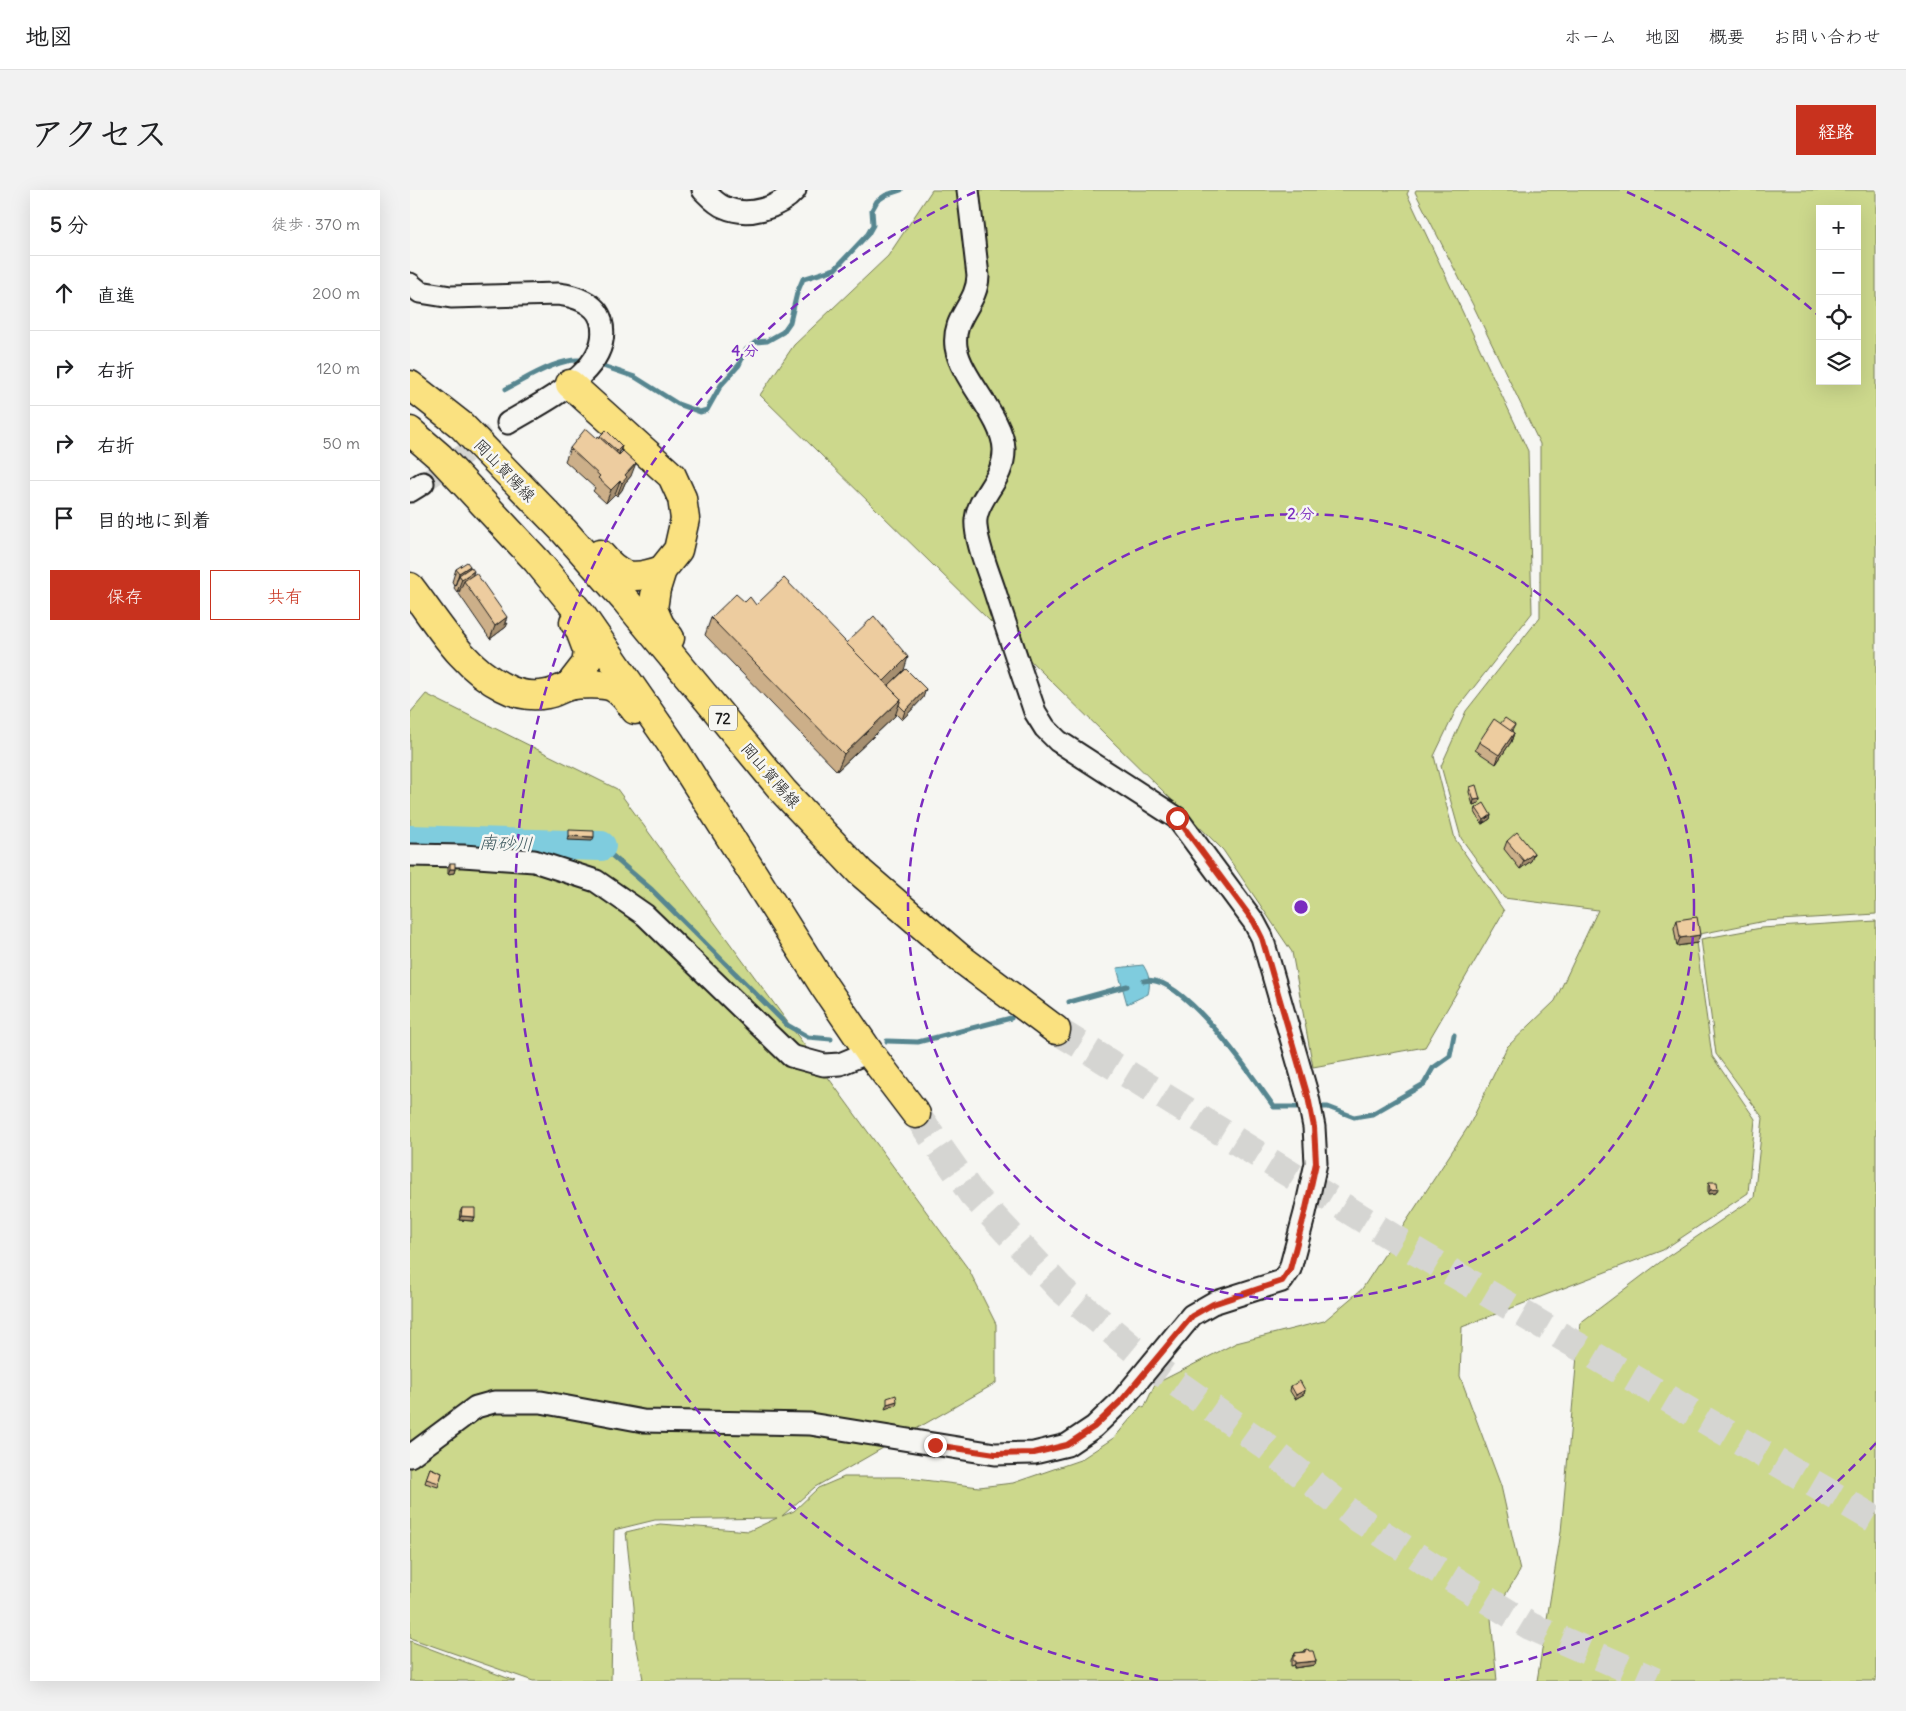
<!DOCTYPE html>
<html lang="ja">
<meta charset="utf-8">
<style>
:root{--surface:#fff;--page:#f2f2f2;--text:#202124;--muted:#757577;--line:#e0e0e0;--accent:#c8321e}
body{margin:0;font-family:Delius,"Klee One",sans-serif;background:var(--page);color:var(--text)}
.controls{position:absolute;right:15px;top:15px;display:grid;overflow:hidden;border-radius:0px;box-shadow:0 5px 20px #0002}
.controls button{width:45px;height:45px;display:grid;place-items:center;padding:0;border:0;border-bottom:1px solid var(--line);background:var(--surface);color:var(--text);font:25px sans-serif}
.stop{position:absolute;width:15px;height:15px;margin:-11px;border:4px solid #c8321e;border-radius:50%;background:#fff}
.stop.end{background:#c8321e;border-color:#fff;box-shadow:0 1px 5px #0008}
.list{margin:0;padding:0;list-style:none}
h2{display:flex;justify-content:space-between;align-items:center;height:65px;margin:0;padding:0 20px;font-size:21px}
h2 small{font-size:16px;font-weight:400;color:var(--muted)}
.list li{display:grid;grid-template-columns:32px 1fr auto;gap:15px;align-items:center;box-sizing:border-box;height:75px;padding:0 20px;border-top:1px solid var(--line)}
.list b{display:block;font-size:19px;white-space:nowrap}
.list em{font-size:16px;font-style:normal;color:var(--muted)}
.actions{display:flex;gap:10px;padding:15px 20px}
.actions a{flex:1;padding:11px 0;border:1px solid var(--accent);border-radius:0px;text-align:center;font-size:18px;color:var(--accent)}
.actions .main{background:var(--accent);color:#fff}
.icon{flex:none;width:28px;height:28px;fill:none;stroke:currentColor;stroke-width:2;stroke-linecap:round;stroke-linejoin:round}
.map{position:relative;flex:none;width:1466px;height:1491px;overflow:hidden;border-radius:0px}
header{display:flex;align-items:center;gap:30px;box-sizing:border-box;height:70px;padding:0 25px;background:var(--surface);border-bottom:1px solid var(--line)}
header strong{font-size:24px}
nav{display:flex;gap:28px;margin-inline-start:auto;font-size:18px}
.intro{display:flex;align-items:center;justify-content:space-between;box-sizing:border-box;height:120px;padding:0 30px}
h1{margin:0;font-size:35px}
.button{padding:12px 22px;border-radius:0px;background:var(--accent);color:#fff;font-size:18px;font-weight:700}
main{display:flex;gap:30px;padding:0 30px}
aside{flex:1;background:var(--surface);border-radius:0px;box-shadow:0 5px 20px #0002}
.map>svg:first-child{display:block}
.green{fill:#ccd88c;stroke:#747a54;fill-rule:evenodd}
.water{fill:#7fccde;stroke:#578690}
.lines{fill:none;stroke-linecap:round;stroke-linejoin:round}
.stream{stroke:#578690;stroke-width:5}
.river{stroke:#7fccde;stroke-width:30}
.minor-tunnel{stroke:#d5d5d2;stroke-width:21;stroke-dasharray:21 11;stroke-linecap:butt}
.major-tunnel{stroke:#d5d5d2;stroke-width:28;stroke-dasharray:28 14;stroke-linecap:butt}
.minor-casing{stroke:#1c1c1c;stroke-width:25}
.major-casing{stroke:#1c1c1c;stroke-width:31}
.minor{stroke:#f6f6f2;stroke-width:21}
.major{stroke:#fae180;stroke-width:28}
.wall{fill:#ccaf89;stroke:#1c1c1c}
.shaded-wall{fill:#a68f6f;stroke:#1c1c1c}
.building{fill:#edcc9f;stroke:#1c1c1c}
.route{stroke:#c8321e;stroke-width:6}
.ring{fill:none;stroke:#7b2cbf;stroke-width:2.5;stroke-dasharray:9 6}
.labels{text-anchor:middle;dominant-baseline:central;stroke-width:5;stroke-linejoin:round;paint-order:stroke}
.shield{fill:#f6f6f2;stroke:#5d5d5c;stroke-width:1}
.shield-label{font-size:15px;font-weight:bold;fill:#1c1c1c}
.street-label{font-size:16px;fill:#1c1c1c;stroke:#f6f6f2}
.water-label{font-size:18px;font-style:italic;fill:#3f5a60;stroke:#f6f6f2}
.centre{fill:#7b2cbf;stroke:#f6f6f2;stroke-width:2.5}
.ring-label{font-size:15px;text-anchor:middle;font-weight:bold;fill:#7b2cbf;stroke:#f6f6f2;stroke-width:5;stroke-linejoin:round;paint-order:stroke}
</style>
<header>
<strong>地図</strong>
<nav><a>ホーム</a><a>地図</a><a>概要</a><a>お問い合わせ</a></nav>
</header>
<div class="intro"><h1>アクセス</h1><a class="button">経路</a></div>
<main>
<aside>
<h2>5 分<small>徒歩 · 370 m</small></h2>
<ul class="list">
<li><svg class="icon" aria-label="ahead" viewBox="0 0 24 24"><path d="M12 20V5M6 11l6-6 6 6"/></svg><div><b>直進</b></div><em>200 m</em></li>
<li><svg class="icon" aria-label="right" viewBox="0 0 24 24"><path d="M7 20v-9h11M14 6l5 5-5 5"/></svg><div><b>右折</b></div><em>120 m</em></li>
<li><svg class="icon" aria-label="right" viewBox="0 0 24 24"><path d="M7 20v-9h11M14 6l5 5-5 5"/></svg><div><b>右折</b></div><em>50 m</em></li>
<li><svg class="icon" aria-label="arrive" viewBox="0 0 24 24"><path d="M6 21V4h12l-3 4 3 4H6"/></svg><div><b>目的地に到着</b></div></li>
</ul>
<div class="actions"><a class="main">保存</a><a>共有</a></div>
</aside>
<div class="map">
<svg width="1466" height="1491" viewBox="0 0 1466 1491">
<rect width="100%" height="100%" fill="#f6f6f2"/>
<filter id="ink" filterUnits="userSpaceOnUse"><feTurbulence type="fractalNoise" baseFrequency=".02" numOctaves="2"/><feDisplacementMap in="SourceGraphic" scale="10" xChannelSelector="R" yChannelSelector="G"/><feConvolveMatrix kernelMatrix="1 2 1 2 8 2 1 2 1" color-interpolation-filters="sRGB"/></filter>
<g filter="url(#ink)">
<g class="green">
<path d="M522,0H999L997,4L1118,261L1122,423L1046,520L1024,566L1045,649L1094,721L1015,857L903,877L882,762L813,660L350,205L384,155L478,66Z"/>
<path d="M1006,0H1466V724L1355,731L1285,745L1302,866L1345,929L1338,1003L1253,1060L1052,1137L1050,1186L1091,1296L1110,1381L1081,1428L1087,1491H224L233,1489L225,1448L224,1417L216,1342L250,1334L339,1341L367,1328L245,1330L204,1340L201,1491H123L0,1448V523L16,504L207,599L559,1080L586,1134V1193L405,1297L372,1326L384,1321L408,1298L434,1287H490L569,1297L603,1293L670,1270L705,1247L731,1216L734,1218L745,1194L826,1153L914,1131L952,1099L1060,934L1097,857L1145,811L1188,720L1094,708L1051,648L1031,576L1056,521L1130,427V254L1063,115L1005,2ZM1410,19H1447V191H1410Z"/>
<path d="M1466,731V1491H1127L1151,1342L1170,1133L1257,1067L1344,1008L1353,928L1306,864L1291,749L1351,738Z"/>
<path d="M0,1451L105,1491H0Z"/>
</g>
<path class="water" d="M733,775C739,784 741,793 738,804L717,814L707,778Z"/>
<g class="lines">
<g class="stream">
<path d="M187,174L225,187L268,214L290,222L297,220L311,195L329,175L336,160L346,152L357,151L373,142L380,132L387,103L393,89L425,79L458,44L463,35L462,20L467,11L476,5L491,0"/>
<path d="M96,199C116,189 152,165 176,171"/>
<path d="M191,656L242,700L377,835L398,847L421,849"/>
<path d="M734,791C771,780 845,890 864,917H891"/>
<path d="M659,812L717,796"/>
<path d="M477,851L508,852L601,828"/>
<path d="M911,917H918L944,927L962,924L1014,894L1023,878L1040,866L1044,845"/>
</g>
<path class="river" d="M0,650L191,656"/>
<path class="minor-tunnel" d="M13,293L98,233"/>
<g class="major-tunnel">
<path d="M646,840L1000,1058L1466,1330"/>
<path d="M506,924L562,1004L651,1099L752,1183L853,1254L943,1325L1028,1380L1120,1436L1245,1491"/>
</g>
<g class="minor-casing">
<g id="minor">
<path d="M293,0C299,6 306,14 314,17C338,28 369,18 385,0"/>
<path d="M0,94L10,102L41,107L148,104C165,106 186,113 191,130C205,180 132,212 98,233"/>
<path d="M0,301L13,293"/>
<path d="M0,665L53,666L124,671L186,691L235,725L381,866L414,875L430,874L459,862"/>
<path d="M0,1266L66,1217L84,1212H131L233,1231L400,1234L585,1264L624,1263L657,1255L684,1237L712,1210L782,1125L803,1113L872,1091L880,1079L895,1023L906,973L904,937L898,907L852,747L844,732L767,628L648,551L635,538L625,522C611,481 597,440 584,399C578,381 564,347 566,329C568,306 595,289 594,259C593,227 551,189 546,157C542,126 567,115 568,86L558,0"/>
</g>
</g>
<g class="major-casing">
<g id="major">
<path d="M160,194L262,286L272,308L275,329L268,360L252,380L246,399L243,419L250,435L260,448"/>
<path d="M0,195L51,235L154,341L217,412L374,602L450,682L550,768L646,840"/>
<path d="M0,241L30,267L127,371L173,427L260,552L414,796L459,862L506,924"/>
<path d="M190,364C211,389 223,390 252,380"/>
<path d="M0,397C27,432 52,477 93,497C106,504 122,507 137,504C145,503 151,498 159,496C169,494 196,493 204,498C213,503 219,512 225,520"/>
<path d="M159,496L176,474L178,462L169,438L164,432"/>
</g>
</g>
<use href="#minor" class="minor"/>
<use href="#major" class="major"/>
</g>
<g class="wall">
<path d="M190,246L212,256L209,265L221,286L215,293L212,300L207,306L205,304L196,313L183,301L185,298L155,271L160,258L190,247Z"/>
<path d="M60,376L59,378L63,385L96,430V437L80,449L49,404L50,400L47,402L44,398L45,396L42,392L46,379Z"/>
<path d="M335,412L346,415L436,453L494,480L478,496L513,508L492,530L485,523V526L427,581L295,445L301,428Z"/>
<path d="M1090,534L1105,535L1102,541L1104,543L1101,552L1086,574L1065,560L1069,552Z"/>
<path d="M1060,597L1070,609L1069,613L1063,615L1059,602Z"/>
<path d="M1066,618L1081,625L1080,629L1072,634L1065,622Z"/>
<path d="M1097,651L1124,663L1121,671L1110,679L1094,659Z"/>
<path d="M40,673L45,679L44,683L38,684V677Z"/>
<path d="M1267,730L1287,753L1267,756L1264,738Z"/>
<path d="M1299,992L1306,1003L1298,1004V996Z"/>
<path d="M52,1018L65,1027L63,1031L49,1030L50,1022Z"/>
<path d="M881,1196L895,1200L894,1204L885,1209L880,1201Z"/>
<path d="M20,1278L32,1283L28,1297L15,1293Z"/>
<path d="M895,1460L899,1461L906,1471L905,1475L884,1478V1475L881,1476V1470L883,1466H884L885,1463L894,1462Z"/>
</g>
<g class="shaded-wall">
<path d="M212,256L207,269L202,274L207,261Z"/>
<path d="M226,273L221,286L215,293L212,300L207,306L215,285Z"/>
<path d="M210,291L205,304L196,313L201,300Z"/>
<path d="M60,376L56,387L64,381L60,394L54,391L50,400L47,402L52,389L49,385L45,396L49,383Z"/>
<path d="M97,427L94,435L98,433L96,437L80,449L85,436Z"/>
<path d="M498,467L494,480L467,507L471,494Z"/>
<path d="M516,499L513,508L492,530L495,521Z"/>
<path d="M491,509L485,526L427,581L434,564Z"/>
<path d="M1104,543L1101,552L1086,574L1089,565Z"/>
<path d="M1070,609L1069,613L1063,615L1064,610Z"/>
<path d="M1081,625L1080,629L1072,634L1074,630Z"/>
<path d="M159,646L184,647L182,651L157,650Z"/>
<path d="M1124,663L1121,671L1110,679L1114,671Z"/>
<path d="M40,679H45L44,683L38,684Z"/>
<path d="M1290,745L1287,753L1267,756L1270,748Z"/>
<path d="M1308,999L1306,1003L1298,1004L1300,1000Z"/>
<path d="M51,1026L65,1027L63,1031L49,1030Z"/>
<path d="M895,1200L894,1204L885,1209L886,1205Z"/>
<path d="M487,1211L486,1215L475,1219L477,1214Z"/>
<path d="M906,1471L905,1475L884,1478L885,1473Z"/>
</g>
<g class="building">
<path d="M176,238L187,248L188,246L209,265L213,261L226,273L215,285L217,287L212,293L210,291L201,300L188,288L190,286L160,258Z"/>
<path d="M196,240L212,256L207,261L190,246Z"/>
<path d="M57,372L60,376L49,383L46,379Z"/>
<path d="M61,377L64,381L52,389L49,385Z"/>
<path d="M66,383L97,427L85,436L54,391Z"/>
<path d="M374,388L491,509L434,564L301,428L326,404L335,412L340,407L346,415Z"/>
<path d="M464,426L498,467L474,491L436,453Z"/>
<path d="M496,479L516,499L495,521L489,515L491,509L478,496Z"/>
<path d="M1095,528L1105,535L1100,541L1090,534Z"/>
<path d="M1084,529L1104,543L1089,565L1069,552Z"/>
<path d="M1066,595L1070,609L1064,610L1060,597Z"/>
<path d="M1074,613L1081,625L1074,630L1066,618Z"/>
<path d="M159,640L184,641V647L159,646Z"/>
<path d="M1107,642L1124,663L1114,671L1097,651Z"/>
<rect x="40" y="673" width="5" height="6"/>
<path d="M1287,727L1290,745L1270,748L1267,730Z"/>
<path d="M1299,992H1307L1308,999L1300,1000Z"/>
<path d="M52,1018H65V1027L51,1026Z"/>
<path d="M890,1191L895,1200L886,1205L881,1196Z"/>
<path d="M486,1205L487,1211L477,1214V1208Z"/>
<path d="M20,1278L32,1283L29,1293L16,1289Z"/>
<path d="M898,1459L899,1461H903L906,1471L885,1473V1471H883V1466H885V1463L895,1462V1460Z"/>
</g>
</g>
<g class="lines" filter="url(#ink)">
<path class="route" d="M525,1255L585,1264L624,1263L657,1255L684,1237L712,1210L782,1126L803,1114L872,1091L880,1079L895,1023L906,973L904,937L898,907L852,748L844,732L767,628"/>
</g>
<g class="ring">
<circle cx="891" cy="717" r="393"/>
<path d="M1466 1253A786 786 0 0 1 1034 1490M748 1490A786 786 0 0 1 565 2M1217 2A786 786 0 0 1 1407 124"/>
</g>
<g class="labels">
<rect class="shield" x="299" y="515.5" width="28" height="25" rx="4"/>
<g class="shield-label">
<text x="313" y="528">72</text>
</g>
<g class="street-label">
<text transform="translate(95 280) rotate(46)">岡山賀陽線</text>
<text transform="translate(361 585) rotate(49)">岡山賀陽線</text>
</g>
<g class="water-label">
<text transform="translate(96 653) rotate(2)">南砂川</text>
</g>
</g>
<circle cx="891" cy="717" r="8" class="centre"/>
<g class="ring-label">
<text x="335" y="166">4 分</text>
<text x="891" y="329">2 分</text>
</g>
</svg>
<div class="controls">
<button>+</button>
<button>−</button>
<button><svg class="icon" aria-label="locate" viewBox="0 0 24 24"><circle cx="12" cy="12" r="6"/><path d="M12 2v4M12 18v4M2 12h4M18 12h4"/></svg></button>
<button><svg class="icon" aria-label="layers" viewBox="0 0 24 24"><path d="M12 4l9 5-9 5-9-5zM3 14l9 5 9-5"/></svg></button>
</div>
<div class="stop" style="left:767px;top:628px"></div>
<div class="stop end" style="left:525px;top:1255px"></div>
</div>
</main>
